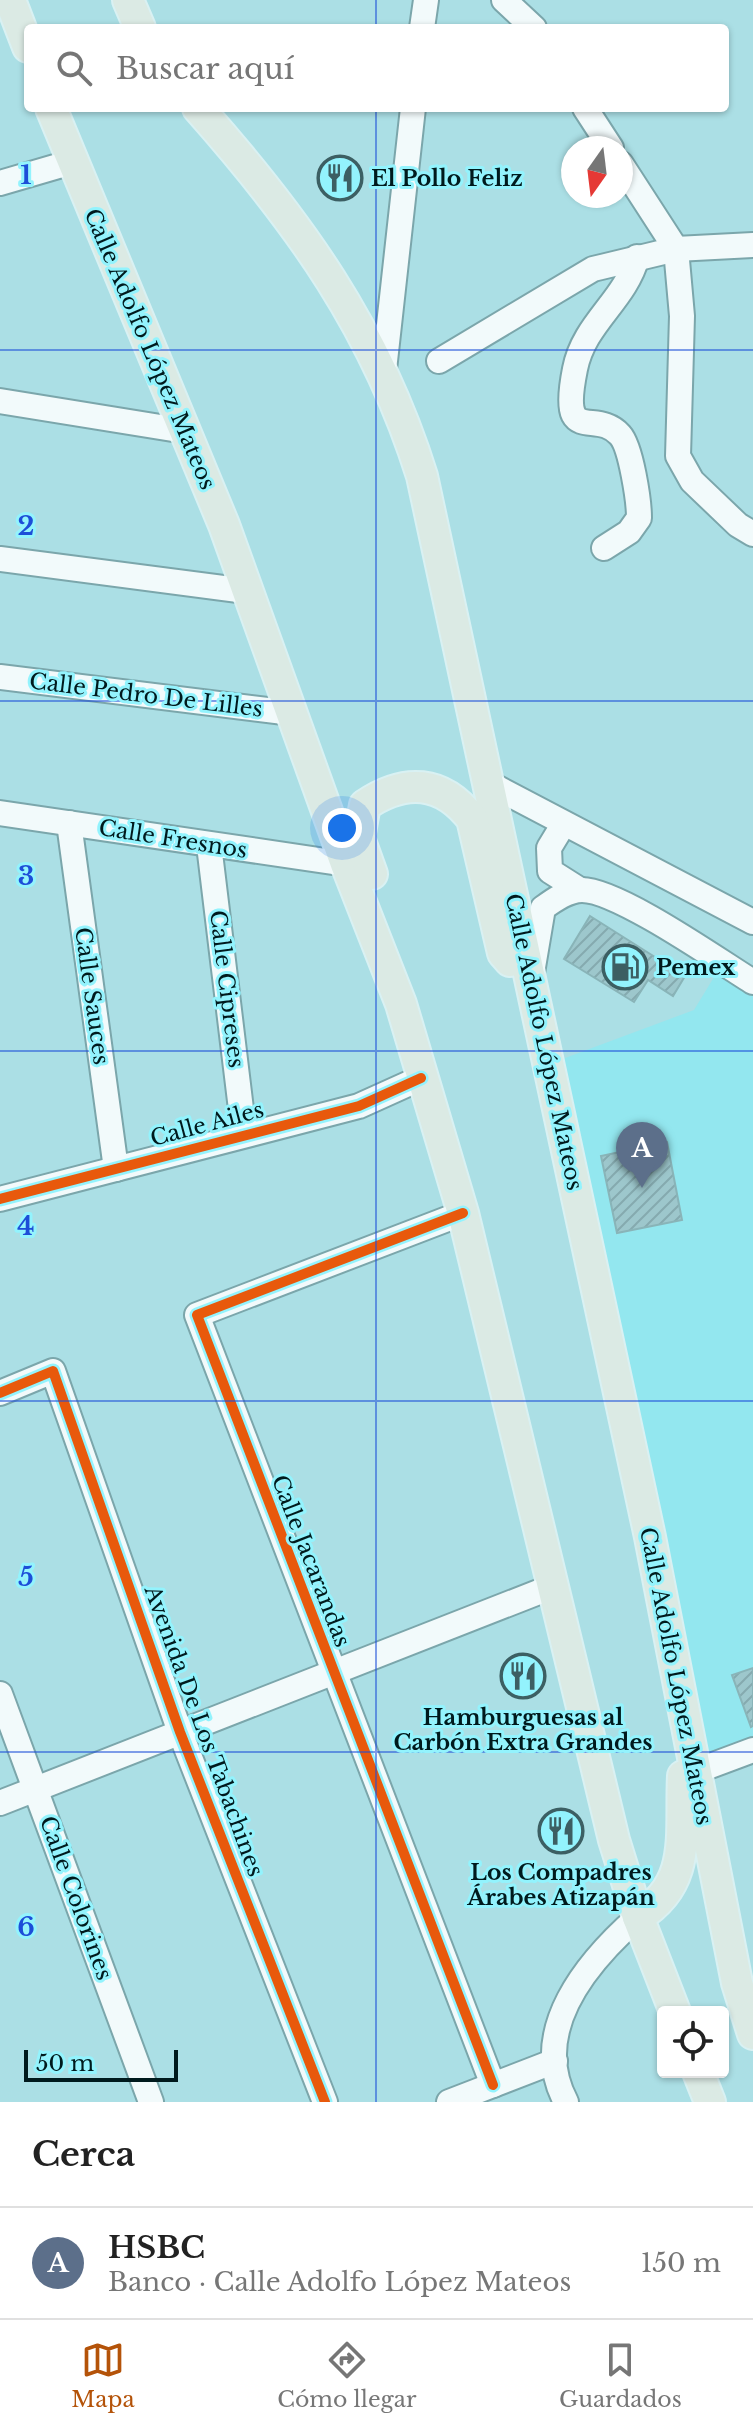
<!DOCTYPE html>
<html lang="es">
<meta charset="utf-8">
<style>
:root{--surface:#fff;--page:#f2f2f2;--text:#222;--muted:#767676;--line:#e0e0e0;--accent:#b45309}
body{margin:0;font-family:"Libre Baskerville",serif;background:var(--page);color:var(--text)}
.controls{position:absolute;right:24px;bottom:24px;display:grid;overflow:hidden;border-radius:8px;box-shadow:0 2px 6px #0004}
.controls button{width:72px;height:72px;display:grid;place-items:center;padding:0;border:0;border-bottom:2px solid var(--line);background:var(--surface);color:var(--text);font:40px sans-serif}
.compass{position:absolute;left:561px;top:136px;width:72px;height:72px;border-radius:50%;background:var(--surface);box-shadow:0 2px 6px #0004;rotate:194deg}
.scale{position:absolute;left:24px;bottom:20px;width:154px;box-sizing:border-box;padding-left:8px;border:4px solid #001a1d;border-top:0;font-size:22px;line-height:28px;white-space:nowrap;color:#001a1d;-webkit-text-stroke:6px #93f3fd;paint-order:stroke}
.you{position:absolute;left:342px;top:828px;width:28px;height:28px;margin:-20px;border:6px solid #fff;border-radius:50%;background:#1a73e8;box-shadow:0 0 0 12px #1a73e833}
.badge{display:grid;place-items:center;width:52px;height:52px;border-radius:50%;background:var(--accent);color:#fff;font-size:26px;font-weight:700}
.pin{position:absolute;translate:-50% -66px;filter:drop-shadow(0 2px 4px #0008)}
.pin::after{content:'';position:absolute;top:42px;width:28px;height:24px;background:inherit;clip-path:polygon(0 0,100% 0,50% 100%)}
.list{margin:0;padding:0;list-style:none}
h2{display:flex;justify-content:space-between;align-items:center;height:104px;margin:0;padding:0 32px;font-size:34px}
h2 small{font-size:26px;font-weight:400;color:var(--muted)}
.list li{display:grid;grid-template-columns:52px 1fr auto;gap:24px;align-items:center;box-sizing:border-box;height:112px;padding:0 32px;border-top:2px solid var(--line)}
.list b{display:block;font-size:30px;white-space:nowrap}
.list p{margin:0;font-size:26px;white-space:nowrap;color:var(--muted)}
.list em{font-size:26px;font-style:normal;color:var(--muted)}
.icon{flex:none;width:44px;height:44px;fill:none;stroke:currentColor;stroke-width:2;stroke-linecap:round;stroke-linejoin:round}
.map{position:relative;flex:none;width:753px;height:2102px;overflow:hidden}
.search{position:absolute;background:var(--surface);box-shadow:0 2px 6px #0004;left:24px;right:24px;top:24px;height:88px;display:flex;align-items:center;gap:20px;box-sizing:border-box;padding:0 28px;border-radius:8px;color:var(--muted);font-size:30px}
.sheet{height:216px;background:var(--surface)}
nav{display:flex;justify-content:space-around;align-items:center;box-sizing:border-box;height:112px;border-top:2px solid var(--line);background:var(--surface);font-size:22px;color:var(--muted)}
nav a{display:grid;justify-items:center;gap:4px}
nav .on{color:var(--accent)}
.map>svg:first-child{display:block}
.built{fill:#93e7ef}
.building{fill:url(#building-hatch);stroke:#89b4b8;stroke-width:2}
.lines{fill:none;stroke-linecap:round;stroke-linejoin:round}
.minor-casing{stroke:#7ba6ab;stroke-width:28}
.major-casing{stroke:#d9f1f3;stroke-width:34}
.minor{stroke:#f2fafb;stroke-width:24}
.major{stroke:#dbeae4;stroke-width:30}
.cycleway-casing{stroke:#93f3fd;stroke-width:15}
.cycleway{stroke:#e8590c;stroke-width:10}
.grid{fill:none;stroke:#1d4ed8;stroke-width:2;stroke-opacity:0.55}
.labels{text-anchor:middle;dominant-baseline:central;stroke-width:6;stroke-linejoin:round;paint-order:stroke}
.poi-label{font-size:22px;font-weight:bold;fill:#001a1d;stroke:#93f3fd;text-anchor:start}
.street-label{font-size:22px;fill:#001a1d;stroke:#93f3fd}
.grid-label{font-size:26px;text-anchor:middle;font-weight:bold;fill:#1d4ed8;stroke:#93f3fd;stroke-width:6;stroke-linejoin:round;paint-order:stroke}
</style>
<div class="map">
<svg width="753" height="2102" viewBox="0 0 753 2102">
<defs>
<pattern id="building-hatch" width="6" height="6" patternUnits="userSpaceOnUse" patternTransform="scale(2)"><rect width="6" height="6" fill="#9dc7cc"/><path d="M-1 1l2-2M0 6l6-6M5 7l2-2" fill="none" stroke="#85aaaf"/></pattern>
</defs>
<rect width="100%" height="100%" fill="#abdfe5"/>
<path class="built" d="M722,964L753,982V1750L694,1772L549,1064L694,1010Z"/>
<g class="building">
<path d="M590,916L685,976L673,996L648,980L634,1002L564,959Z"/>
<path d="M667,1142L682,1220L617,1233L601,1156Z"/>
<path d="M753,1668V1726L751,1727L732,1675Z"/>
</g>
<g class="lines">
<g class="minor-casing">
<g id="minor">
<path d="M504,0L534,28"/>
<path d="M422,28L426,0"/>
<path d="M585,108L611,148"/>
<path d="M621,164L676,249L682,316L678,456L692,481L738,525L753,534"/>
<path d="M0,183L72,162"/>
<path d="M439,361L593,269L676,249L753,245"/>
<path d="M384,370L413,108"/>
<path d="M0,401L185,431"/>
<path d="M604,548L629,532L639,518C639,501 631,447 620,435C595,407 559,449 575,369C584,323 625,301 637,257"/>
<path d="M0,559L246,591"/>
<path d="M0,677L292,713"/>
<path d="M490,784L753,922"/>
<path d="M0,813L346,864"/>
<path d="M69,823L116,1169"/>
<path d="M563,825L549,848L550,871L580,890"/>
<path d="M209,845L244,1134"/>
<path d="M532,973L543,908C554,900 568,890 582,890C618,890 719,961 753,982"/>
<path d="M0,1199L359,1106L421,1078"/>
<path d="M463,1213L197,1315L493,2085"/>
<path d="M0,1393L53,1371L180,1732L325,2102"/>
<path d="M0,1694L151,2102"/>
<path d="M694,1772L753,1750"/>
<path d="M0,1803L554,1586"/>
<path d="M449,2102L555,2061"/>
<path d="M566,2102C528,2031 588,1961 638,1917"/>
</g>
</g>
<g class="major-casing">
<g id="major">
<path d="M10,0L28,47"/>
<path d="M128,0L140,28"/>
<path d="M51,108L224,525L346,864L401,1004L463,1213L614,1840L638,1917L675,2012"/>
<path d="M198,108C299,222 376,329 422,476L650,1537L737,1983L753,2034"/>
<path d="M372,874L359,838L365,805C405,778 442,780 472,819L503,953L510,961"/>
<path d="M638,1917C693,1883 680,1835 683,1776"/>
<path d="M698,2072L710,2102"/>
</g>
</g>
<use href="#minor" class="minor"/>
<use href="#major" class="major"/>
<g class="cycleway-casing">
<g id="cycleway">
<path d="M0,1199L359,1106L421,1078"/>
<path d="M463,1213L197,1315L493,2085"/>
<path d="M0,1393L53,1371L180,1732L325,2102"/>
</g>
</g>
<use href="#cycleway" class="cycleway"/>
</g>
<path class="grid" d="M376,0V28M376,108V2102M0,350H753M0,701H753M0,1051H753M0,1401H753M0,1752H753"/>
<defs>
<g id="restaurant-ring" transform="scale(2.3)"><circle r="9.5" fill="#93f3fd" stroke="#3c5f63" stroke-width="1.5"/><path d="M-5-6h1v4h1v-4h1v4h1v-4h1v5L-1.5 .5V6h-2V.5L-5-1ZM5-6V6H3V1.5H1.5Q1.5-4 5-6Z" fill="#3c5f63"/></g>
<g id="fuel-ring" transform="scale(2.3)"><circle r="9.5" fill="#93f3fd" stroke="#3c5f63" stroke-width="1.5"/><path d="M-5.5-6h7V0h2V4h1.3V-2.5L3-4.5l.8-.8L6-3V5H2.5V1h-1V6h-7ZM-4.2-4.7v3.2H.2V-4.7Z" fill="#3c5f63"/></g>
</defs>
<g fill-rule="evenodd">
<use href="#restaurant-ring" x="340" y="178"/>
<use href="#fuel-ring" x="625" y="967"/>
<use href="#restaurant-ring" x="523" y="1676"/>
<use href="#restaurant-ring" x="561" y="1831"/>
</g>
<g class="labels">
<g class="poi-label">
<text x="371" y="178">El Pollo Feliz</text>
<text x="656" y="967">Pemex</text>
<text x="523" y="1717" text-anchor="middle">Hamburguesas al<tspan x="523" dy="25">Carbón Extra Grandes</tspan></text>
<text x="561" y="1872" text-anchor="middle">Los Compadres<tspan x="561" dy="25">Árabes Atizapán</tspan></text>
</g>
<g class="street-label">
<text transform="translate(150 349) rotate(67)">Calle Adolfo López Mateos</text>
<text transform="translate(146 695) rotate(7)">Calle Pedro De Lilles</text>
<text transform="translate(173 839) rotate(9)">Calle Fresnos</text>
<text transform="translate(227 989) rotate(83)">Calle Cipreses</text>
<text transform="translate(92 996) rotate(82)">Calle Sauces</text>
<text transform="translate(544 1042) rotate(78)">Calle Adolfo López Mateos</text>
<text transform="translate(207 1124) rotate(-15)">Calle Ailes</text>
<text transform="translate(311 1561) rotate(69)">Calle Jacarandas</text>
<text transform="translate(676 1676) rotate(79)">Calle Adolfo López Mateos</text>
<text transform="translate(204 1731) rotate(70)">Avenida De Los Tabachines</text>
<text transform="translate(76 1898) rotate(70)">Calle Colorines</text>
</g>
</g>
<g class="grid-label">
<text x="26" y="184">1</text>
<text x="26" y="535">2</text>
<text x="26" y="885">3</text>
<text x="26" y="1235">4</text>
<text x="26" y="1586">5</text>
<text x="26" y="1936">6</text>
</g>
</svg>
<div class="controls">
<button><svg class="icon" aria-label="locate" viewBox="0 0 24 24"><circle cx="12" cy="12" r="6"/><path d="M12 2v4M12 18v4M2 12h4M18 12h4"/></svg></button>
</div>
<svg class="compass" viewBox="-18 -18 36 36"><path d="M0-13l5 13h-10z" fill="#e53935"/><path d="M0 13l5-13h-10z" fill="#767676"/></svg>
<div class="scale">50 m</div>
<div class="you"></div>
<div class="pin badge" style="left:642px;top:1188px;background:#5c6f8a">A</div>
<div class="search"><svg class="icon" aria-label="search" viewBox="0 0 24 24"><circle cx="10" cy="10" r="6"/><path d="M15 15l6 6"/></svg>Buscar aquí</div>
</div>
<section class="sheet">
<h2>Cerca<small></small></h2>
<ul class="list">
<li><span class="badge" style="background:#5c6f8a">A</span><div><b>HSBC</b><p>Banco · Calle Adolfo López Mateos</p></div><em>150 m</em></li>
</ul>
</section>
<nav>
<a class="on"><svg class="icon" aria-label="map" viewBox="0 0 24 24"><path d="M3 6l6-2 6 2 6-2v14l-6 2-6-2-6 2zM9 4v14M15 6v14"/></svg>Mapa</a>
<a><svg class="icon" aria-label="directions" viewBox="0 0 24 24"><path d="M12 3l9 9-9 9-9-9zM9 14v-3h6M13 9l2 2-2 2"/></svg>Cómo llegar</a>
<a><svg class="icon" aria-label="saved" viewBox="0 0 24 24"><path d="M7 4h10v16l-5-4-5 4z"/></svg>Guardados</a>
</nav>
